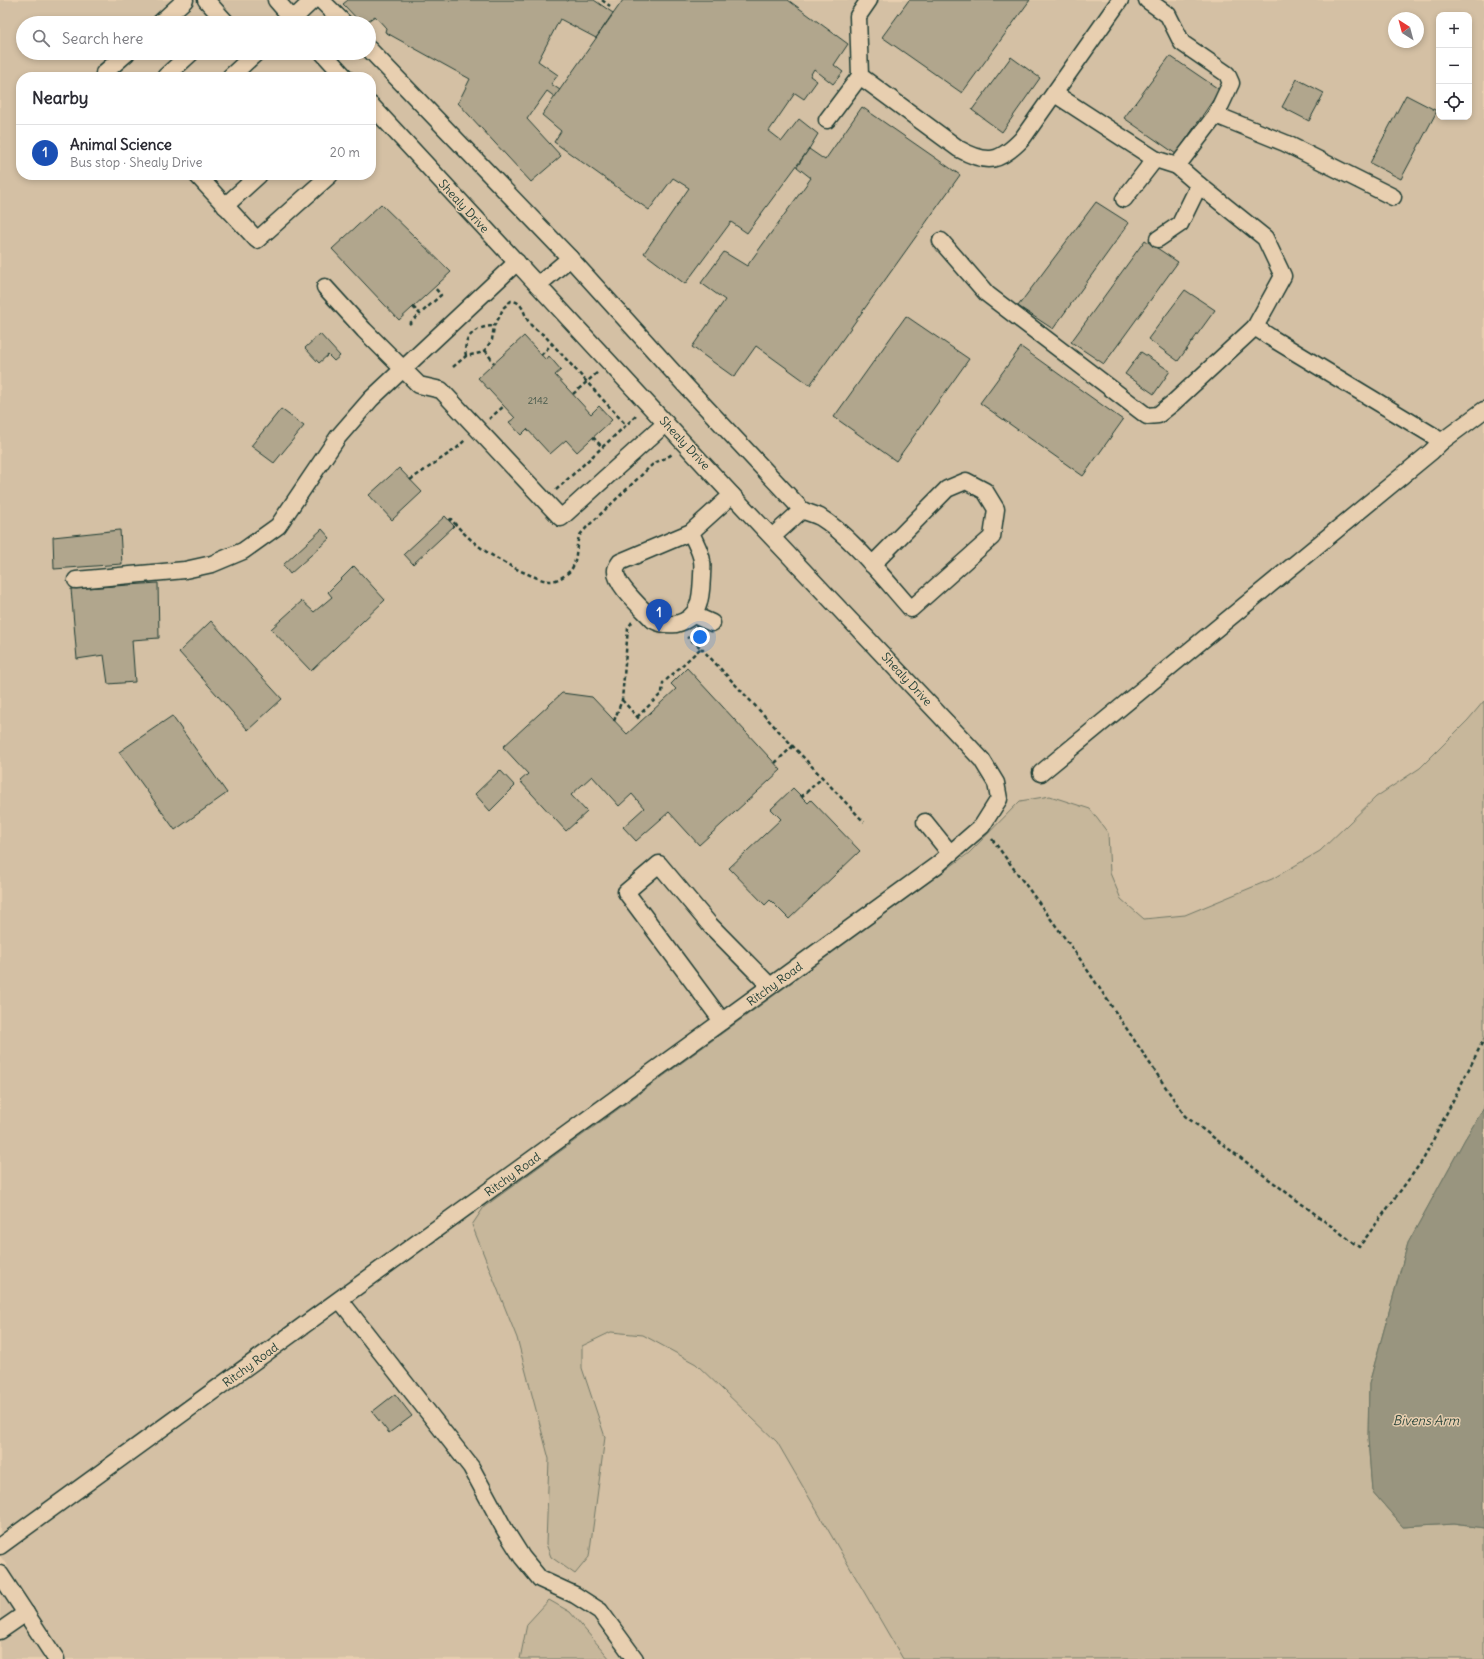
<!DOCTYPE html>
<meta charset="utf-8">
<style>
:root{--surface:#fff;--page:#f7f7f7;--text:#2b2b33;--muted:#7c7c81;--line:#e1e1e2;--accent:#7c3aed}
body{margin:0;font-family:Delius,sans-serif;background:var(--page);color:var(--text)}
.controls{position:absolute;right:12px;top:12px;display:grid;overflow:hidden;border-radius:8px;box-shadow:0 2px 6px #0003}
.controls button{width:36px;height:36px;display:grid;place-items:center;padding:0;border:0;border-bottom:1px solid var(--line);background:var(--surface);color:var(--text);font:20px sans-serif}
.compass{position:absolute;left:1388px;top:12px;width:36px;height:36px;border-radius:50%;background:var(--surface);box-shadow:0 2px 6px #0003;rotate:324deg}
.you{position:absolute;left:700px;top:637px;width:14px;height:14px;margin:-10px;border:3px solid #fff;border-radius:50%;background:#1a73e8;box-shadow:0 0 0 6px #1a73e833}
.badge{display:grid;place-items:center;width:26px;height:26px;border-radius:50%;background:var(--accent);color:#fff;font-size:13px;font-weight:700}
.pin{position:absolute;translate:-50% -33px;filter:drop-shadow(0 1px 2px #0008)}
.pin::after{content:'';position:absolute;top:21px;width:14px;height:12px;background:inherit;clip-path:polygon(0 0,100% 0,50% 100%)}
.list{margin:0;padding:0;list-style:none}
h2{display:flex;justify-content:space-between;align-items:center;height:52px;margin:0;padding:0 16px;font-size:17px}
h2 small{font-size:13px;font-weight:400;color:var(--muted)}
.list li{display:grid;grid-template-columns:26px 1fr auto;gap:12px;align-items:center;box-sizing:border-box;height:56px;padding:0 16px;border-top:1px solid var(--line)}
.list b{display:block;font-size:15px;white-space:nowrap}
.list p{margin:0;font-size:13px;white-space:nowrap;color:var(--muted)}
.list em{font-size:13px;font-style:normal;color:var(--muted)}
.icon{flex:none;width:22px;height:22px;fill:none;stroke:currentColor;stroke-width:2;stroke-linecap:round;stroke-linejoin:round}
.map{position:relative;flex:none;width:1484px;height:1659px;overflow:hidden}
.search{position:absolute;background:var(--surface);box-shadow:0 2px 6px #0003;left:16px;top:16px;width:360px;height:44px;display:flex;align-items:center;gap:10px;box-sizing:border-box;padding:0 14px;border-radius:22px;color:var(--muted);font-size:15px}
.panel{position:absolute;background:var(--surface);box-shadow:0 2px 6px #0003;left:16px;top:72px;width:360px;height:108px;border-radius:16px}
.map>svg:first-child{display:block}
.built{fill:#d4c0a4;fill-rule:evenodd}
.green{fill:#c7b79b;stroke:#737a68}
.water{fill:#99957f;stroke:#687261}
.building{fill:#b1a68d;stroke:#1f3d34}
.lines{fill:none;stroke-linecap:round;stroke-linejoin:round}
.minor-casing{stroke:#1f3d34;stroke-width:19}
.path{stroke:#1f3d34;stroke-width:2.5;stroke-dasharray:4 3;stroke-linecap:butt}
.minor{stroke:#e8cfb0;stroke-width:16}
.labels{text-anchor:middle;dominant-baseline:central;stroke-width:3;stroke-linejoin:round;paint-order:stroke}
.number-label{font-size:10px;fill:#44574a}
.street-label{font-size:12px;fill:#1f3d34;stroke:#e8cfb0}
.water-label{font-size:13px;font-style:italic;fill:#2b463c;stroke:#e8cfb0}
</style>
<div class="map">
<svg width="1484" height="1659" viewBox="0 0 1484 1659">
<rect width="100%" height="100%" fill="#e8cfb0"/>
<filter id="ink" filterUnits="userSpaceOnUse"><feTurbulence type="fractalNoise" baseFrequency=".025" numOctaves="2"/><feDisplacementMap in="SourceGraphic" scale="8" xChannelSelector="R" yChannelSelector="G"/><feConvolveMatrix kernelMatrix="1 2 1 2 8 2 1 2 1" color-interpolation-filters="sRGB"/></filter>
<g filter="url(#ink)">
<path class="built" d="M0,0H1484V1108L1465,1139L1408,1243L1369,1384L1368,1438L1372,1491L1454,1524L1484,1528V1659H0V1573L8,1567L0,1556ZM1439,15H1469V117H1439ZM1394,18H1418V42H1394ZM23,23H369V53H23ZM21,77H371V175H21Z"/>
<g class="green">
<path d="M1484,701V1108L1465,1139L1408,1243L1369,1384L1368,1438L1372,1491L1403,1527L1454,1524L1484,1528V1659H903L777,1442L696,1364L643,1335L611,1332L582,1346V1368L605,1437L589,1557L575,1574L551,1557L546,1544L549,1459L517,1338L472,1225L484,1207L969,853L1020,801L1050,796L1090,809L1108,833L1110,873L1121,899L1144,919L1185,915L1272,879L1320,851L1376,797L1420,768L1468,720Z"/>
<path d="M549,1600L570,1612L610,1659H520L527,1624Z"/>
</g>
<path class="water" d="M1484,1108V1528L1454,1524L1403,1527L1372,1491L1368,1438L1369,1384L1408,1243L1465,1139Z"/>
<g class="building">
<path d="M348,0H566L568,1L569,0H594L613,13L596,38L560,19L538,61L558,75L551,84L560,90L555,97L547,91L527,119L561,156L531,182L458,103L470,79L385,32L386,28L375,16L365,23H361L343,4Z"/>
<path d="M623,0H788L848,44L834,65L843,72L833,84L814,69L810,76L817,81L804,99L795,93L769,131L782,141L799,119L818,134L809,149L747,233L731,222L685,284L644,253L689,188L673,178L649,210L554,142L561,131L542,115Z"/>
<path d="M909,0H1030L962,93L882,37Z"/>
<path d="M1170,56L1220,90L1176,154L1124,118Z"/>
<path d="M1011,57L1040,78L1002,132L972,110Z"/>
<path d="M1297,79L1324,93L1309,121L1282,107Z"/>
<path d="M1406,95L1437,111L1401,179L1370,163Z"/>
<path d="M862,107L960,175L810,385L756,346L734,377L692,347L725,300L701,283L724,252L747,266L811,178L797,167L809,149L825,160Z"/>
<path d="M1096,202L1129,223L1053,329L1018,306Z"/>
<path d="M381,204L451,272L399,320L332,249Z"/>
<path d="M1145,240L1178,262L1104,364L1071,342Z"/>
<path d="M1185,290L1215,310L1178,361L1148,339Z"/>
<path d="M906,316L969,359L896,461L834,417Z"/>
<path d="M320,334L340,356L334,361L328,355L319,363L305,348Z"/>
<path d="M524,336L546,360L549,356L561,370L555,375L591,414L599,406L612,420L577,452L566,440L550,454L527,429L521,435L509,422L515,418L478,378Z"/>
<path d="M1021,347L1123,420L1083,476L980,403Z"/>
<path d="M1141,352L1170,371L1154,394L1125,374Z"/>
<path d="M281,409L304,426L274,463L251,446Z"/>
<path d="M399,468L422,492L392,520L369,495Z"/>
<path d="M445,516L454,526L413,564L404,554Z"/>
<path d="M322,529L330,538L290,574L283,565Z"/>
<path d="M120,530L122,564L54,569L53,537Z"/>
<path d="M354,566L385,600L311,671L271,629L302,601L314,612L332,597L328,592Z"/>
<path d="M158,583L159,638L132,640L135,682L108,684L104,655L77,659L71,589Z"/>
<path d="M211,621L282,699L248,730L179,652Z"/>
<path d="M687,668L781,770L699,845L669,812L636,841L623,827L644,808L632,794L619,806L592,776L571,795L587,812L566,831L520,781L528,774L503,747L562,693L592,697L627,734L676,689L671,684Z"/>
<path d="M172,716L227,793L175,830L119,752Z"/>
<path d="M500,770L515,786L490,811L475,794Z"/>
<path d="M793,788L808,803L811,800L860,851L789,919L770,900L765,905L729,868L781,819L771,809Z"/>
<path d="M395,1394L412,1416L389,1433L372,1412Z"/>
</g>
<g class="lines">
<g class="minor-casing">
<g id="minor">
<path d="M206,0L225,21L224,23"/>
<path d="M276,0L296,23"/>
<path d="M321,0L344,23"/>
<path d="M869,0L858,16L860,76L959,149C988,165 1000,162 1022,139L1120,0"/>
<path d="M1147,0L1168,15L1182,43L1227,74L1231,83L1216,115"/>
<path d="M160,23L185,0"/>
<path d="M289,23L313,0"/>
<path d="M369,49L570,258"/>
<path d="M323,53L345,77"/>
<path d="M108,77L104,73L127,53"/>
<path d="M165,77L191,53"/>
<path d="M230,77L256,53"/>
<path d="M1055,94L1155,159L1177,166L1216,115L1285,143L1393,197"/>
<path d="M827,120L860,76"/>
<path d="M197,175L257,240L330,175"/>
<path d="M1124,199L1155,159"/>
<path d="M225,206L259,175"/>
<path d="M1158,239L1180,224L1199,185L1177,166"/>
<path d="M941,241L987,294L1147,416L1158,415L1173,403L1255,327"/>
<path d="M538,285L570,258L684,384L802,510"/>
<path d="M325,287L364,330L419,385L441,390L561,518L666,423"/>
<path d="M1441,442L1484,410"/>
<path d="M691,532C694,541 701,551 702,561C703,566 702,572 702,576C701,597 701,618 676,624C668,625 660,624 653,620C643,609 614,584 616,570C616,567 619,564 620,562L691,532L732,495"/>
<path d="M772,537L802,510C808,513 814,514 820,517C851,536 886,581 911,609L992,537L996,509L985,491L966,481L947,489L872,565"/>
<path d="M76,580L185,570L212,564L243,551L278,526L338,437L371,399L517,262"/>
<path d="M694,615L712,623"/>
<path d="M1041,773L1431,452L1441,442L1432,435L1270,337L1255,327L1283,276L1265,238L1199,185"/>
<path d="M925,822L950,853"/>
<path d="M722,1021L626,892L659,864L710,925L770,986"/>
<path d="M340,1300L471,1467L505,1530L522,1557L540,1579L575,1595L600,1611L635,1659"/>
<path id="s1" d="M0,1546L937,865L982,826L999,799L996,783L982,760L732,495L371,105"/>
<path d="M0,1574L56,1659"/>
<path d="M0,1631L26,1613"/>
</g>
</g>
<g class="path">
<path d="M602,0L610,6"/>
<path d="M413,307L420,314L441,295L434,287"/>
<path d="M409,324L420,314"/>
<path d="M485,350L494,363"/>
<path d="M541,355L552,344"/>
<path d="M466,356C462,337 476,326 494,326"/>
<path d="M453,367L466,356L480,353L485,350L492,340L494,326L500,316L503,308L511,301C524,301 523,315 530,324C534,329 540,332 545,336L626,425"/>
<path d="M573,394L598,372"/>
<path d="M489,419L504,406"/>
<path d="M593,437L602,447"/>
<path d="M410,480L457,448L466,439"/>
<path d="M556,490L636,416"/>
<path d="M449,521L451,519C472,545 499,562 530,575C536,577 543,581 550,581C558,581 566,575 571,570C578,559 575,548 579,537C580,534 584,531 586,528L653,464C659,460 666,459 672,454"/>
<path d="M701,648L864,822"/>
<path d="M622,700L641,721"/>
<path d="M637,717L662,693L663,683L701,648L687,637"/>
<path d="M614,721L622,700L628,628L632,622"/>
<path d="M775,763L793,746"/>
<path d="M801,797L822,778"/>
<path d="M992,839L1078,956L1185,1116L1359,1247L1423,1160L1484,1039"/>
</g>
<use href="#minor" class="minor"/>
</g>
</g>
<g class="labels">
<g class="number-label">
<text x="538" y="400">2142</text>
</g>
<g class="street-label">
<text transform="translate(464 206) rotate(47)">Shealy Drive</text>
<text transform="translate(685 443) rotate(47)">Shealy Drive</text>
<text transform="translate(907 679) rotate(47)">Shealy Drive</text>
<text stroke="none"><textPath href="#s1" startOffset="957">Ritchy Road</textPath></text>
<text stroke="none"><textPath href="#s1" startOffset="633">Ritchy Road</textPath></text>
<text stroke="none"><textPath href="#s1" startOffset="309">Ritchy Road</textPath></text>
</g>
<g class="water-label">
<text x="1426" y="1420">Bivens Arm</text>
</g>
</g>
</svg>
<div class="controls">
<button>+</button>
<button>−</button>
<button><svg class="icon" aria-label="locate" viewBox="0 0 24 24"><circle cx="12" cy="12" r="6"/><path d="M12 2v4M12 18v4M2 12h4M18 12h4"/></svg></button>
</div>
<svg class="compass" viewBox="-18 -18 36 36"><path d="M0-13l5 13h-10z" fill="#e53935"/><path d="M0 13l5-13h-10z" fill="#7c7c81"/></svg>
<div class="you"></div>
<div class="pin badge" style="left:659px;top:632px;background:#1a4fb4">1</div>
<div class="search"><svg class="icon" aria-label="search" viewBox="0 0 24 24"><circle cx="10" cy="10" r="6"/><path d="M15 15l6 6"/></svg>Search here</div>
<section class="panel">
<h2>Nearby<small></small></h2>
<ul class="list">
<li><span class="badge" style="background:#1a4fb4">1</span><div><b>Animal Science</b><p>Bus stop · Shealy Drive</p></div><em>20 m</em></li>
</ul>
</section>
</div>
